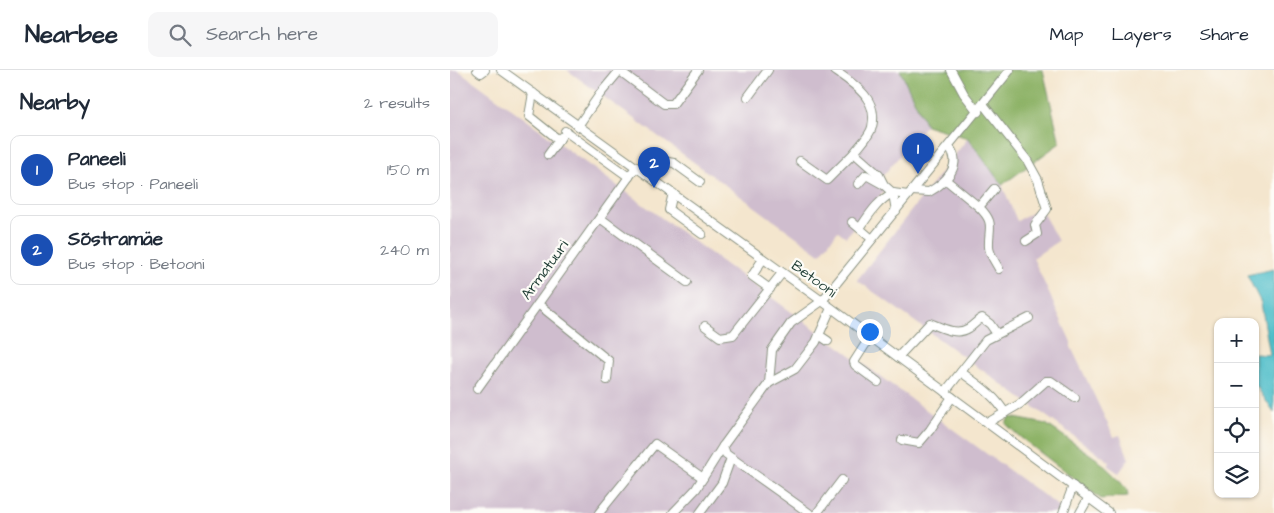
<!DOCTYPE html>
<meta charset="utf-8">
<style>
:root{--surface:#fff;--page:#f6f6f7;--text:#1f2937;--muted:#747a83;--line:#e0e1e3;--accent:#7c3aed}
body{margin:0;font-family:"Architects Daughter",sans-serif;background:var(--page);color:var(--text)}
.controls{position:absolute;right:15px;bottom:15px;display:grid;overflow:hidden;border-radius:10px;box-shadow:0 1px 4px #0004}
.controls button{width:45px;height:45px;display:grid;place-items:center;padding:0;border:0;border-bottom:1px solid var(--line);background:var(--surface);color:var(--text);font:25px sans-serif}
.you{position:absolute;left:419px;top:261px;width:18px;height:18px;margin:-12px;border:4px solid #fff;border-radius:50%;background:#1a73e8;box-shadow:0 0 0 8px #1a73e833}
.badge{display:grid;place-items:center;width:32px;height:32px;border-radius:50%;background:var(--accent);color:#fff;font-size:16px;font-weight:700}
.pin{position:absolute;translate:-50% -41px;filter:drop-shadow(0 1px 2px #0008)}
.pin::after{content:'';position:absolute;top:26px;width:18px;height:15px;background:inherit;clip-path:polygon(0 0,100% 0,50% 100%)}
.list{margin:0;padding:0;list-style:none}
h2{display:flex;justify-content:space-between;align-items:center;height:65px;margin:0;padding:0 20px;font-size:21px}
h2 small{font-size:16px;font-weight:400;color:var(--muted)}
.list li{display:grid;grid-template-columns:32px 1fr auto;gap:15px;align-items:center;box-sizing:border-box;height:70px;margin:0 10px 10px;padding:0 10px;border:1px solid var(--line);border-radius:10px}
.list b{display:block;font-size:19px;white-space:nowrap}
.list p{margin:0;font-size:16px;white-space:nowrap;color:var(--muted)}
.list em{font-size:16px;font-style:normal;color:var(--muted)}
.icon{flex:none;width:28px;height:28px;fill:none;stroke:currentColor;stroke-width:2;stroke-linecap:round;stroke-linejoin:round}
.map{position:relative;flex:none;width:824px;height:443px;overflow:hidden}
header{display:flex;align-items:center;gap:30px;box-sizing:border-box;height:70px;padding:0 25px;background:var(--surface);border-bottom:1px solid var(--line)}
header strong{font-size:24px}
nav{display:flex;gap:28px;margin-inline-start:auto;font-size:18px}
.search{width:350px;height:45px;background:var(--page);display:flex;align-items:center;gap:12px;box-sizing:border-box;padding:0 18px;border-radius:10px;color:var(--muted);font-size:19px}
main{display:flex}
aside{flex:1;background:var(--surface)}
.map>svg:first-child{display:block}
.industrial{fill:#cfbdce}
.forest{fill:#8eb368;stroke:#56784e}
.water{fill:#50bec9;stroke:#387e7e}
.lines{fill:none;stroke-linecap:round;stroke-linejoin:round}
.minor-casing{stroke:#8a9281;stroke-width:10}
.minor{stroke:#fff;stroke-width:8}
.labels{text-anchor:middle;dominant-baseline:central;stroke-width:4.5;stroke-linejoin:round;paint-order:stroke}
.street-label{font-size:15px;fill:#1f3d34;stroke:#fdfcf7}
</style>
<header>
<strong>Nearbee</strong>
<div class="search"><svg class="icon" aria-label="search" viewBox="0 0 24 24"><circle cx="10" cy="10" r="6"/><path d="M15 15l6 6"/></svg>Search here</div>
<nav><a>Map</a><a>Layers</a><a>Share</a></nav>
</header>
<main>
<aside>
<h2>Nearby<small>2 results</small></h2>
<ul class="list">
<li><span class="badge" style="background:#1a4fb4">1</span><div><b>Paneeli</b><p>Bus stop · Paneeli</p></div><em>150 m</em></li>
<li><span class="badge" style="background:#1a4fb4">2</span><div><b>Sõstramäe</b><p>Bus stop · Betooni</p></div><em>240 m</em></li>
</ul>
</aside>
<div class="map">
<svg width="824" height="443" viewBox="0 0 824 443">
<rect width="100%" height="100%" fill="#fdfcf7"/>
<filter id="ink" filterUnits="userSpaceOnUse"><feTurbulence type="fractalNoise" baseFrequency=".02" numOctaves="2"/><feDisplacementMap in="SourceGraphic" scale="10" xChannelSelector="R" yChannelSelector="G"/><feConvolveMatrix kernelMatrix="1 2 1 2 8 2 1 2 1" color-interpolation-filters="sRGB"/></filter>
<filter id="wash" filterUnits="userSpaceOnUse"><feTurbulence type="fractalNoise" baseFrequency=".0096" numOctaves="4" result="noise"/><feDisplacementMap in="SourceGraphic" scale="20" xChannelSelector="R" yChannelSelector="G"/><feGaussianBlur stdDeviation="1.12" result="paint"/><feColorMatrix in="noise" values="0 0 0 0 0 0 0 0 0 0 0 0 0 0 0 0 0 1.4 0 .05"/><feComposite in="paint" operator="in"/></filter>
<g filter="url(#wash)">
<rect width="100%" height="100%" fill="#f4e6ce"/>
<g class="industrial">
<path d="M0,0H8L618,443H0Z"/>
<path d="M117,0H450L476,55L430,109L438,116L396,167L388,161L370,184Z"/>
<path d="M518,68L552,115L567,151L590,138L608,171L583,188L621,272V277L664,367L670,365L679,389L669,403L658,396L660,392L407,210Z"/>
</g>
<g class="forest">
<path d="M450,0H593L610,73L552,115L518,68L476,55Z"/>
<path d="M559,347L596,354L647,389L668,409L677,420L678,426L651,429L570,367L556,354Z"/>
</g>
<path class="water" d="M824,199V343L805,314V284L820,285L811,233L797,205Z"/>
</g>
<g filter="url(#ink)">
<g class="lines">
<g class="minor-casing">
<g id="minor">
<path d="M27,0L31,3L35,0"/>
<path d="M51,0L372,231L659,443"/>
<path d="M384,0C404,14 429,29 422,57C420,66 409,76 404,83"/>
<path d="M501,0L514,24L528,42"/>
<path d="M170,1L214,34H223L248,0"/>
<path d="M83,23L79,46L109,70"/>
<path d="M298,27L318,0"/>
<path d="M533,34L577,90L588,110L597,139L585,155L587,164L576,171"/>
<path d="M128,56L150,24L170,0"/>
<path d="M115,61L179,107"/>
<path d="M98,85L111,67"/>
<path d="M350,91L377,110L404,83L429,105L434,115"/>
<path d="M203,109L218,92L224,93L250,112"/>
<path d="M496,110L529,137L544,119"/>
<path d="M408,114L416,105L434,115L443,123L458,125"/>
<path d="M462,121L479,122C495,113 514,95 499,77"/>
<path d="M223,123L219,140L252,164"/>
<path d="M529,137C546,154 538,157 539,177C539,184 546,193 549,199"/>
<path d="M150,148L237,212"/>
<path d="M402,152L422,169"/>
<path d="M410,158C419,145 428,130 443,123L446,141"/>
<path d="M313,189L302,206L320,219"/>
<path d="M88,234L159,291L157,310"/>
<path d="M255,256L270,267L283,265L332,203"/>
<path d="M369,265L378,271"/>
<path d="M420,267L404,292L405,295L428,312"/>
<path d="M448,287L480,253C492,258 507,266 519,258C524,255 526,251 532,248L540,254L547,264"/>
<path d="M511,302C527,314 545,325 555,343"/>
<path d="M319,313L345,299L366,272L381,238"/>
<path d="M27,319L186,97"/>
<path d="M495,322L536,270L579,248"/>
<path d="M537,353L570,334L596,311H601L625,328"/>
<path d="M452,370L469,373L480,360L502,327"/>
<path d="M149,443L205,374L253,408"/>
<path d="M223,443L246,419L273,376"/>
<path d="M250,443L272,413L281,388"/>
<path d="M359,443L276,384L273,376L319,313L322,280L341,253L372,231L560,0"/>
<path d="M367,443L392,410"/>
<path d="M613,443L623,416"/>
<path d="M630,443L639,427"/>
</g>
</g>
<use href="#minor" class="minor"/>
</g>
</g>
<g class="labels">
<g class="street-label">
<text transform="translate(95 200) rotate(-54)">Armatuuri</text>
<text transform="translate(364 209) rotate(36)">Betooni</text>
</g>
</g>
</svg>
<div class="controls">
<button>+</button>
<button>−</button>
<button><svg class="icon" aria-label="locate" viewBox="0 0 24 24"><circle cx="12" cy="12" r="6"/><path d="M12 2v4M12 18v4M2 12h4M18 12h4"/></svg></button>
<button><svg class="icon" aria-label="layers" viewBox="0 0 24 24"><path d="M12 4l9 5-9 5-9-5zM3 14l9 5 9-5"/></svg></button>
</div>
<div class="you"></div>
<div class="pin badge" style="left:468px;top:104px;background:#1a4fb4">1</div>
<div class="pin badge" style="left:204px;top:118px;background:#1a4fb4">2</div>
</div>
</main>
